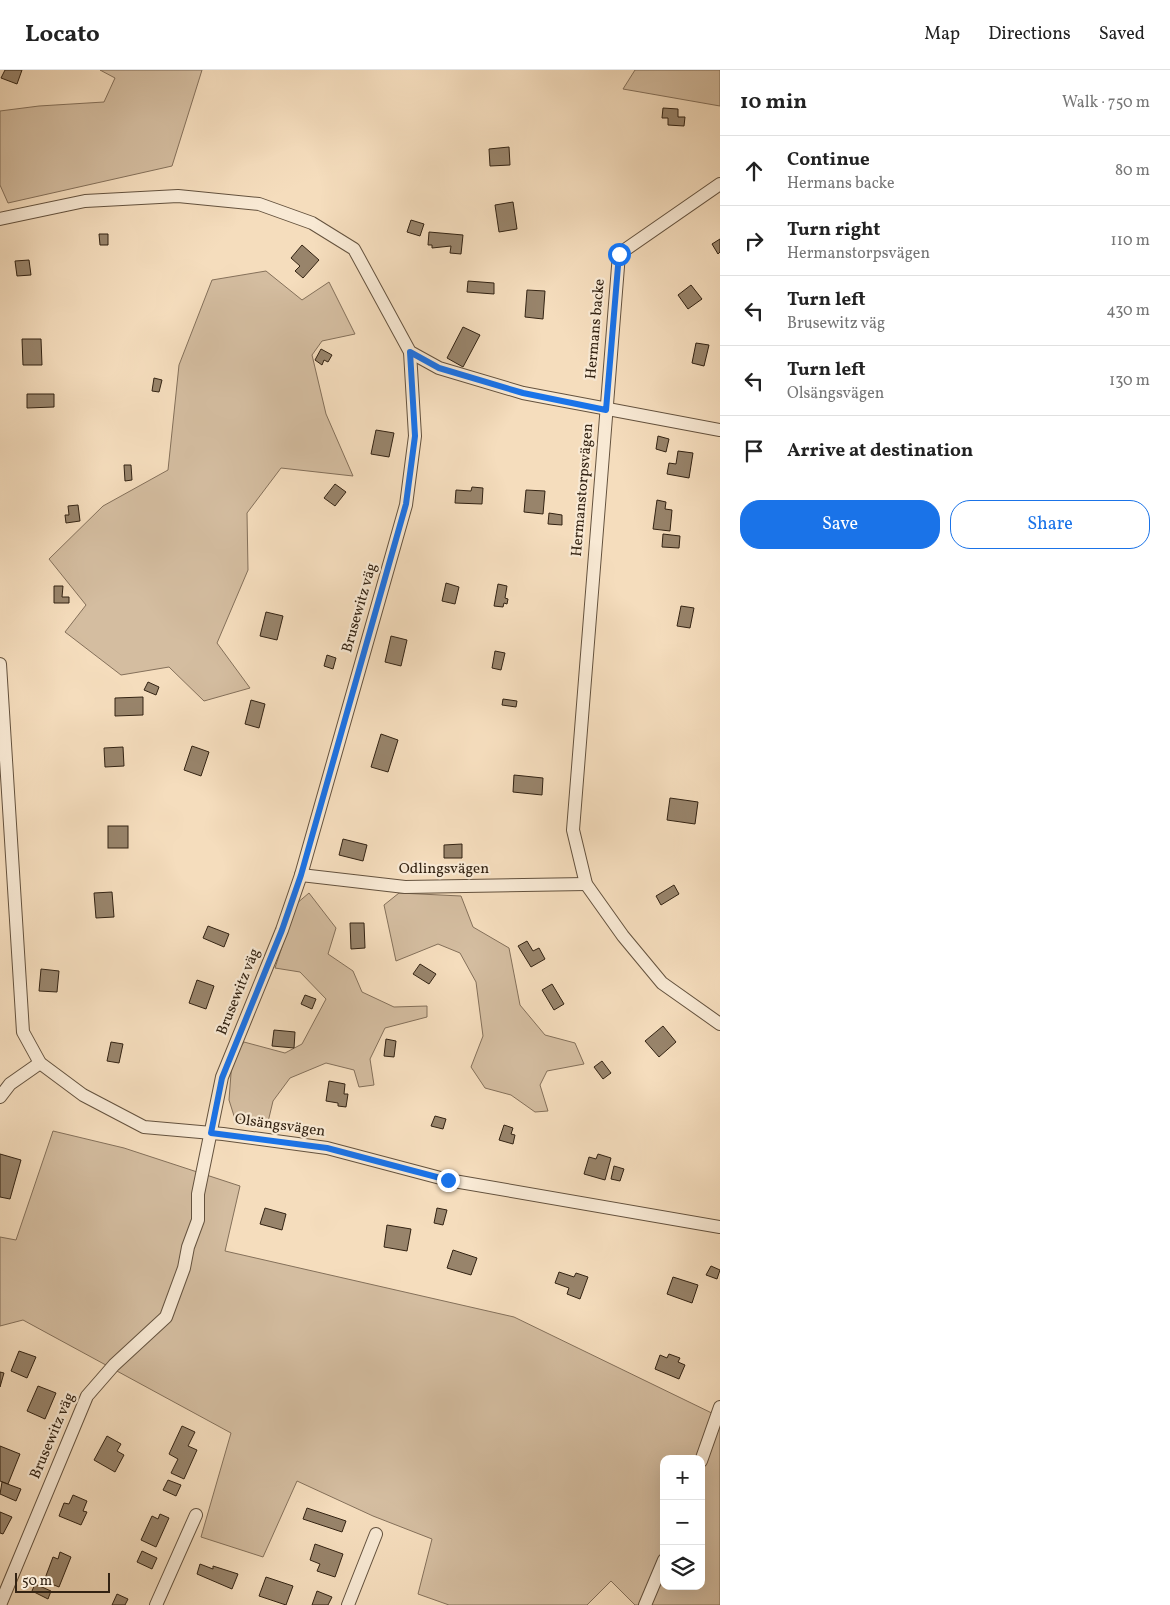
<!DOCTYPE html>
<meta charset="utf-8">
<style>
:root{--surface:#fff;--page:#f6f6f6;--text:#222;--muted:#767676;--line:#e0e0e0;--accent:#1a73e8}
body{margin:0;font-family:Vollkorn,serif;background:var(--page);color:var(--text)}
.controls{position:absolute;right:15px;bottom:15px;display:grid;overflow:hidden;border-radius:10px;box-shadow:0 5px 20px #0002}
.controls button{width:45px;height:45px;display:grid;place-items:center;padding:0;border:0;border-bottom:1px solid var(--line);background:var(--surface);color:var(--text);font:25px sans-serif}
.scale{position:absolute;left:15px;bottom:12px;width:95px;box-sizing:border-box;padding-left:5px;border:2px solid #332313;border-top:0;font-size:14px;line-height:18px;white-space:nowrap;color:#332313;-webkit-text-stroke:4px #f8e9d4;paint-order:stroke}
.stop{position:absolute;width:15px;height:15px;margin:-11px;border:4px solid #1a73e8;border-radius:50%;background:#fff}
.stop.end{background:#1a73e8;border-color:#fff;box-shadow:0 1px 5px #0008}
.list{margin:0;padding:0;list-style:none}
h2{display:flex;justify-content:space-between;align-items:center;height:65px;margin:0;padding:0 20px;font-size:21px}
h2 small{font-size:16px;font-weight:400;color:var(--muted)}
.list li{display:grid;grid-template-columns:32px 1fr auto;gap:15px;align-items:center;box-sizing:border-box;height:70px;padding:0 20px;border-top:1px solid var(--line)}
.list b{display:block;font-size:19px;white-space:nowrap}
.list p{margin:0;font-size:16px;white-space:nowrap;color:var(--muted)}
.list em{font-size:16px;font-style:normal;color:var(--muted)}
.actions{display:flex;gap:10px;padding:15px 20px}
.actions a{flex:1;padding:11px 0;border:1px solid var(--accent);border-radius:20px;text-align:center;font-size:18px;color:var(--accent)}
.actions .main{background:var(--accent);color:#fff}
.icon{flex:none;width:28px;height:28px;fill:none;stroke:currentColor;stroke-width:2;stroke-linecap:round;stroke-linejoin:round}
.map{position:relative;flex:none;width:720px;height:1535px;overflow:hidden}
header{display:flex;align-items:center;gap:30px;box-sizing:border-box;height:70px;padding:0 25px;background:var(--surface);border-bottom:1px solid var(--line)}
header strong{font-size:24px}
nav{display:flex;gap:28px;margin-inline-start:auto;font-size:18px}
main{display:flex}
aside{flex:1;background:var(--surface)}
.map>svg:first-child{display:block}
.green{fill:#d4bda0;stroke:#84705a;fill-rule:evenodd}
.building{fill:#98846b;stroke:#332313}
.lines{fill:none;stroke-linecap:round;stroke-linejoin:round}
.street-casing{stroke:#64523e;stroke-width:14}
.street{stroke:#f8e9d4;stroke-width:12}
.route{stroke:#1a73e8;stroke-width:6}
.labels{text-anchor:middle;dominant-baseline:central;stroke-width:4.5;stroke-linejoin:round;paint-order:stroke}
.street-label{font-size:15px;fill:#332313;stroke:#f8e9d4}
</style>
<header>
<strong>Locato</strong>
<nav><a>Map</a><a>Directions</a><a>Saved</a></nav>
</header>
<main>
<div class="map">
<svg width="720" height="1535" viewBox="0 0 720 1535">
<rect width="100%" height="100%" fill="#f5ddbd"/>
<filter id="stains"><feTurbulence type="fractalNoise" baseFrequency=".004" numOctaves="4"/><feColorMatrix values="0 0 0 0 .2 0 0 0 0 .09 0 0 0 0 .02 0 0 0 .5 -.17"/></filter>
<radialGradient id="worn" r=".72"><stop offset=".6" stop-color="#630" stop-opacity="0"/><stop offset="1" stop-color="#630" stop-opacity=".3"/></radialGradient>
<g class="green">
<path d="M100,0H202L172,96L8,133L0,115V41L39,36L104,32L115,8Z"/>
<path d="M635,0H720V36L623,19Z"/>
<path d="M266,201L302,230L329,212L355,264L322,271L312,285L326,344L353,406L281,398L247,443L248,500L217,573L250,618L204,631L169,597L121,605L65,562L86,535L49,489L103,436L168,400L179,295L212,210Z"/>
<path d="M309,823L336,858L328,884L353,901L362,922L394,937L427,936V947L385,958L370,989L374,1015L359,1017L354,1000L326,993L290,1008L273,1031L268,1052L235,1049L229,1030L232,990L244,972L285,983L302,974L326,929L300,902L275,898L296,834Z"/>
<path d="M399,823L461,826L473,857L509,878L520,935L545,965L575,973L584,994L547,1001L540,1015L548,1041L535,1042L511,1025L485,1018L471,997L483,966L476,912L460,883L438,874L396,891L384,835Z"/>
<path d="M53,1061L124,1078L240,1116L225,1181L514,1247L720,1347V1535H635L611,1511L587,1535H449L418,1524L432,1469L373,1446L297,1411L263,1487L201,1467L231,1363L23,1250L0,1256V1167L16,1170ZM664,1389H701V1516H664Z"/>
</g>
<g class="building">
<path d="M5,0H22L17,14L1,8Z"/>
<path d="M663,38L678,39V47H685L684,56L668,55V48H662Z"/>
<path d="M509,77L510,95L490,96L489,79Z"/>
<path d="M513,132L517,159L499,162L495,135Z"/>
<path d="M411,150L424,154L420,166L407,162Z"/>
<path d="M429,162L463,165L461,184L450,183L451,176L432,178V175H428Z"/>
<path d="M99,164H108V175H100Z"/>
<path d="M720,169V182L718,184L712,174Z"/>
<path d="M302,175L319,190L303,208L295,201L300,196L291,188Z"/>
<path d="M29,190L31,205L17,206L15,191Z"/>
<path d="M468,211L494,213V224L467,222Z"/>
<path d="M691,215L702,229L688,239L678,225Z"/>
<path d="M527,220L545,221L543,249L525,247Z"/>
<path d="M463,257L480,265L463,297L447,288Z"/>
<path d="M22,269H41L42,295H23Z"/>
<path d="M696,273L709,275L704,296L692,293Z"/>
<path d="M321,279L332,285L328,292L324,290L322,295L315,290Z"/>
<path d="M154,308L162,310L159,322L152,321Z"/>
<path d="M27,324H54V337L27,338Z"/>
<path d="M376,360L394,363L389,387L371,384Z"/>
<path d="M658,366L669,369L666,382L656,379Z"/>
<path d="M678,381L693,383L689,408L667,404L669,393L676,394Z"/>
<path d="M124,395H131L132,410L125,411Z"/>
<path d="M335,414L346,422L335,436L324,428Z"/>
<path d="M472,417L483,418L482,434L455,433L456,420L471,421Z"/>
<path d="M526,420L545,421L543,444L524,442Z"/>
<path d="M657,430L666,432L665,439L672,440L670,461L653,459Z"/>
<path d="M78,435L80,451L66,453L65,445H69L68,436Z"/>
<path d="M549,443L562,445V455L548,454Z"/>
<path d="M663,464L680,466L679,478L662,477Z"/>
<path d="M446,513L459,517L455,534L442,531Z"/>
<path d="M498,514L507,516L505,528L508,529L507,534L504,533L503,537L494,536Z"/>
<path d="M54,516H63L62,527H69V533H54Z"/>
<path d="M681,536L694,538L690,558L677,556Z"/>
<path d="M266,542L283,546L277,570L260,566Z"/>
<path d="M391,566L407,570L401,596L385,592Z"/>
<path d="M495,581L505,583L501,600L492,598Z"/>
<path d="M327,585L336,588L333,599L324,596Z"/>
<path d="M148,612L159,617L156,625L144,620Z"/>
<path d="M143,627V645L115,646V628Z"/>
<path d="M503,629L517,631L516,637L502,635Z"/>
<path d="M251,630L265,634L259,658L245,654Z"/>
<path d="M381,664L398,670L388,702L371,697Z"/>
<path d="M192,676L209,682L201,706L184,700Z"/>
<path d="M123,677L124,696L105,697L104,678Z"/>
<path d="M514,705L543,708L542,725L513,722Z"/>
<path d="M670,728L698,732L695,754L667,750Z"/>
<rect x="108" y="756" width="20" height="22"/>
<path d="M343,769L367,775L363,791L339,785Z"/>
<path d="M462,774V788H444V775Z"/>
<path d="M674,815L679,824L661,835L656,826Z"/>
<path d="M112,822L114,847L96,848L94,823Z"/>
<path d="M350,853H364L365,878L351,879Z"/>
<path d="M208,856L229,864L224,877L203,868Z"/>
<path d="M527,871L533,881L539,878L545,889L531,897L518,876Z"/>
<path d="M420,894L436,904L429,914L413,904Z"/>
<path d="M41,899L59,901L57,922L39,921Z"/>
<path d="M197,910L214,916L206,939L189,933Z"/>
<path d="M552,914L564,934L554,940L542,920Z"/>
<path d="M305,925L316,929L312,939L301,934Z"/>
<path d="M663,956L676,972L659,987L645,971Z"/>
<path d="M274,960L295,962L294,978L272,976Z"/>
<path d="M386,969L396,971L394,987L384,986Z"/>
<path d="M111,972L123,974L119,993L107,991Z"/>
<path d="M602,991L611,1003L603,1009L594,997Z"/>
<path d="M329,1011L345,1014L344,1024H348L346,1037L338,1036V1033L326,1031Z"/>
<path d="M435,1046L446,1049L443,1059L431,1056Z"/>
<path d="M504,1055L513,1058L511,1064L515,1065L513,1074L499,1070Z"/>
<path d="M0,1084L21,1090L10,1129L0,1127Z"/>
<path d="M598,1084L611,1088L605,1110L584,1104L589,1087L596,1089Z"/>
<path d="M614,1096L624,1099L620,1111L611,1109Z"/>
<path d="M265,1138L286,1144L282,1160L260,1154Z"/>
<path d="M437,1138L447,1140L443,1155L434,1153Z"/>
<path d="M387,1155L411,1159L407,1181L384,1177Z"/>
<path d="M453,1180L477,1188L471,1205L447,1198Z"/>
<path d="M711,1196L720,1200L717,1209L706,1205Z"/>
<path d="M559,1202L574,1207L576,1203L588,1207L580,1229L567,1224L569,1218L555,1213Z"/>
<path d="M673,1207L698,1215L692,1233L667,1224Z"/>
<path d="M19,1281L36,1287L27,1308L11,1301Z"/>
<path d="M669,1284L680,1288L678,1292L685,1295L679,1309L655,1299L660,1285L667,1288Z"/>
<path d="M0,1302L4,1303L0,1317Z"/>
<path d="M38,1316L56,1323L45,1349L27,1341Z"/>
<path d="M182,1356L195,1362L188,1376L197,1380L184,1409L171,1403L178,1389L169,1384Z"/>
<path d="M107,1366L121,1374L117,1381L124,1385L115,1402L94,1390Z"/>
<path d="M0,1376L20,1384L8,1414L0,1411Z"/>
<path d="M168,1410L181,1415L176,1426L163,1420Z"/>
<path d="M2,1412L21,1419L16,1431L0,1424Z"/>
<path d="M73,1425L87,1431L83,1441L87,1442L81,1455L59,1446L64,1433L69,1434Z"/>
<path d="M307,1438L346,1451L342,1462L303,1449Z"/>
<path d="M0,1442L12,1447L3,1464L0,1463Z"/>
<path d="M160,1444L169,1448L156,1477L141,1470L152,1446L158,1449Z"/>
<path d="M315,1474L343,1484L335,1507L317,1501L320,1494L310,1490Z"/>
<path d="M142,1481L157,1488L152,1499L137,1492Z"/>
<path d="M60,1482L71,1487L59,1517L44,1511L53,1487L58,1489Z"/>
<path d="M200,1494L213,1499V1496L238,1504L232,1519L197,1504Z"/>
<path d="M266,1507L293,1516L286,1535L259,1526Z"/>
<path d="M35,1514L51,1521L48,1529L32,1521Z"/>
<path d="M317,1521L332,1527L328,1535H312Z"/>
<path d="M117,1524L128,1529L125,1535H112Z"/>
</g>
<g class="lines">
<g class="street-casing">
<g id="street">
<path d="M720,114L619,184L573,760L586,814L623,866L662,913L720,954"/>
<path d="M0,149L85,131L178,126L259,134L312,153L354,179L410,282L439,298L523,323L720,360"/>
<path d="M0,594L23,962L40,993L83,1025L144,1057L223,1064L327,1078L448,1110L720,1157"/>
<path d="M301,805L405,817L586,814"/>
<path d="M0,1027L10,1014L40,993"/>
<path d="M701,1391L720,1337"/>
<path d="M0,1535L87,1326L114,1295L166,1247L184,1198L188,1177L198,1150V1124L222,1007L282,860L301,805L406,435L415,366L410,282"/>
<path d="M156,1535L196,1445"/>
<path d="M348,1535L376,1464"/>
<path d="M645,1535L664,1490"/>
</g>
</g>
<use href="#street" class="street"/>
</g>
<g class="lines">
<path class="route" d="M448,1110L327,1078L211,1063L222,1008L282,860L301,805L406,434L415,366L410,282L439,298L523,323L606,340L619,184"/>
</g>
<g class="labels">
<g class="street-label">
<text transform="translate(596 259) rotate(-85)">Hermans backe</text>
<text transform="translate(583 420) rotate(-85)">Hermanstorpsvägen</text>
<text transform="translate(360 538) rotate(-74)">Brusewitz väg</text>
<text x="444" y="799">Odlingsvägen</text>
<text transform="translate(239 922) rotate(-68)">Brusewitz väg</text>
<text transform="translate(280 1056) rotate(8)">Olsängsvägen</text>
<text transform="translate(53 1366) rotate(-67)">Brusewitz väg</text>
</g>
</g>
<rect width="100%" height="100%" filter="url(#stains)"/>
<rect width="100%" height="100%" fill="url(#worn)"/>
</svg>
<div class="controls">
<button>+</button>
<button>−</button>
<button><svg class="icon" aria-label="layers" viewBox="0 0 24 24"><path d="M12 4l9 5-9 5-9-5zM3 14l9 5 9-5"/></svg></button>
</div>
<div class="scale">50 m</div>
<div class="stop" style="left:619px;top:184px"></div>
<div class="stop end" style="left:448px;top:1110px"></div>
</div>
<aside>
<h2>10 min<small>Walk · 750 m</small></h2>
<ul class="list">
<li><svg class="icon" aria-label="ahead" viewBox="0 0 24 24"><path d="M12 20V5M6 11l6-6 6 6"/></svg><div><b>Continue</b><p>Hermans backe</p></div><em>80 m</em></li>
<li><svg class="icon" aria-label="right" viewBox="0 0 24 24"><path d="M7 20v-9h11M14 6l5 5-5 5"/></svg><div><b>Turn right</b><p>Hermanstorpsvägen</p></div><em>110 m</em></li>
<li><svg class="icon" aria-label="left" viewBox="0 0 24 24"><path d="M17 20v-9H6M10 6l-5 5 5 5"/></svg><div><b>Turn left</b><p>Brusewitz väg</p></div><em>430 m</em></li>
<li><svg class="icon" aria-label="left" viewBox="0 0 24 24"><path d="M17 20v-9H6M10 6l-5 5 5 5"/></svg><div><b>Turn left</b><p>Olsängsvägen</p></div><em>130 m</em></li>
<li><svg class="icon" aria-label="arrive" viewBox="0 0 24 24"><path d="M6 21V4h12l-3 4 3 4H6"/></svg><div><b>Arrive at destination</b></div></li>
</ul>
<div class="actions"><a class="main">Save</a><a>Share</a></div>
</aside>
</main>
